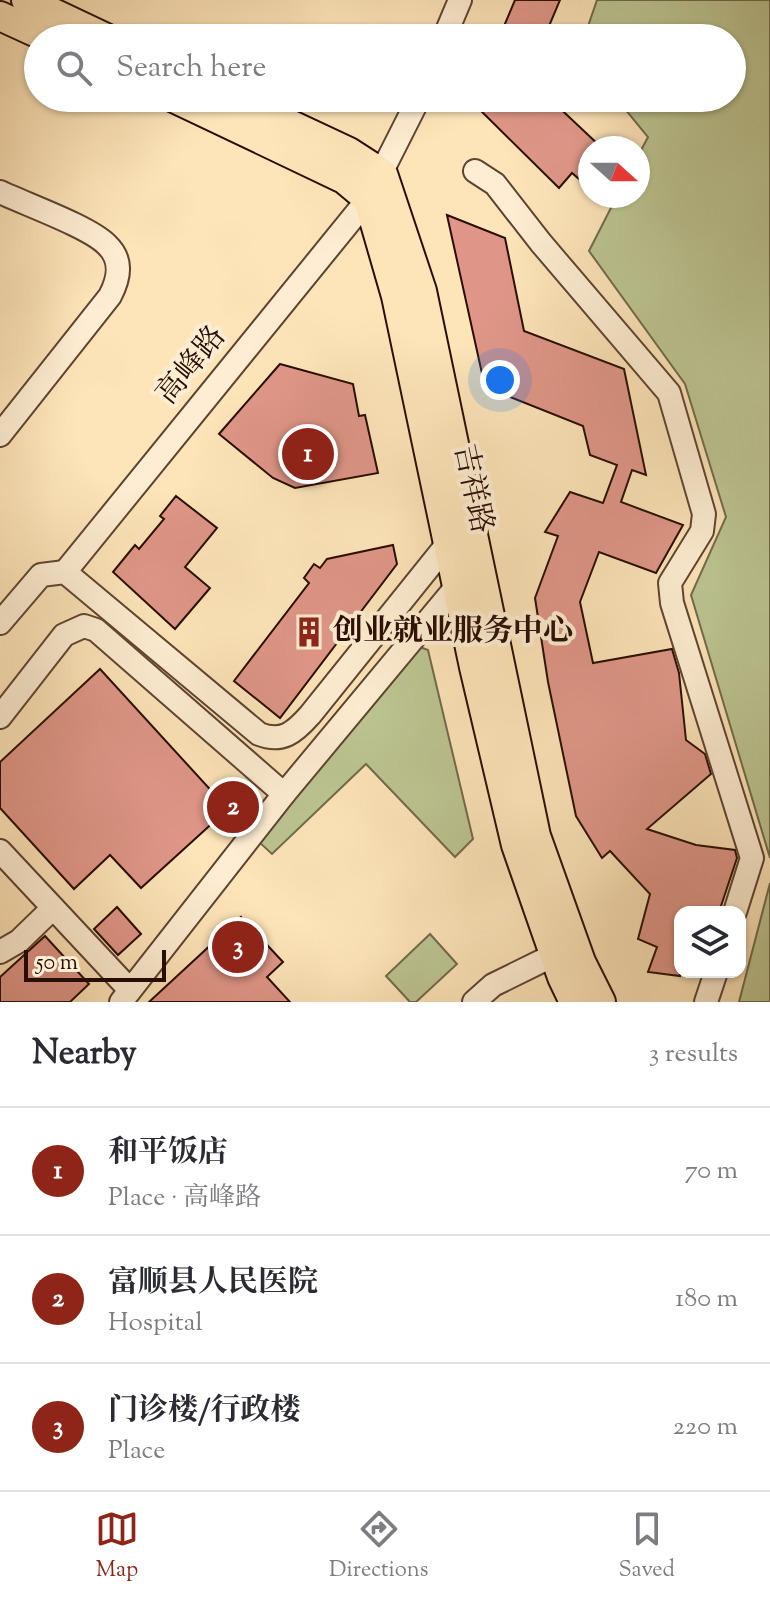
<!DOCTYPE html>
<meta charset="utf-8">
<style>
:root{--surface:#fff;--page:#f7f7f7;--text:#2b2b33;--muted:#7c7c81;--line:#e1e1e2;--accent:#8f2418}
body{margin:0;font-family:"Sorts Mill Goudy","Noto Serif SC",serif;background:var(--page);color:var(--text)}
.controls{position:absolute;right:24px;bottom:24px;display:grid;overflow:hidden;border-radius:16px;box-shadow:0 2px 6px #0004}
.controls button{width:72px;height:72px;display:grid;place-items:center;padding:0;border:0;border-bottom:2px solid var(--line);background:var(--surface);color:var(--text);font:40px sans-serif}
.compass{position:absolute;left:578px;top:136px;width:72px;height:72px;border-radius:50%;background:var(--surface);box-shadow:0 2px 6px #0004;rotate:111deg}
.scale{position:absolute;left:24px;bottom:20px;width:142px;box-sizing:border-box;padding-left:8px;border:4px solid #290e02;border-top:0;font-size:22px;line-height:28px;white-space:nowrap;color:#290e02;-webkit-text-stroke:6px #feedd2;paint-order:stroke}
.you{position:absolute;left:500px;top:380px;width:28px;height:28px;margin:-20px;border:6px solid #fff;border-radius:50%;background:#1a73e8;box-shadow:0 0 0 12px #1a73e833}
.badge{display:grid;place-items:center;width:52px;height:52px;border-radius:50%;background:var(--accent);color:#fff;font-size:26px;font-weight:700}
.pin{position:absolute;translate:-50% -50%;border:4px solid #fff;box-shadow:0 2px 8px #0006}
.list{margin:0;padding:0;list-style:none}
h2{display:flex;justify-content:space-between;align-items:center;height:104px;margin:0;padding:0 32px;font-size:34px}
h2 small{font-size:26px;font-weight:400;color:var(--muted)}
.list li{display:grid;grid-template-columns:52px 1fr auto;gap:24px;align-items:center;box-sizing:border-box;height:128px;padding:0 32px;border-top:2px solid var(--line)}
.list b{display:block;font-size:30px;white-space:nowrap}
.list p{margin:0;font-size:26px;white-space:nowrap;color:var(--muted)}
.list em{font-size:26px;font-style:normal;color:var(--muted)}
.icon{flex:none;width:44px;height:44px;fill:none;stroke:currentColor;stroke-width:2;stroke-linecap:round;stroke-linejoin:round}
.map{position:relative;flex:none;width:770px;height:1002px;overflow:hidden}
.search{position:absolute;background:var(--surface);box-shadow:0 2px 6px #0004;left:24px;right:24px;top:24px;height:88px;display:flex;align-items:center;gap:20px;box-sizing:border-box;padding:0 28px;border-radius:44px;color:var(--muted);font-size:30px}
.sheet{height:488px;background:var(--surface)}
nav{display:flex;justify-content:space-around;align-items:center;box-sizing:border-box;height:112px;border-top:2px solid var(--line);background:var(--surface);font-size:22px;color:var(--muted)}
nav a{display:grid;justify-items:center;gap:4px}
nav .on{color:var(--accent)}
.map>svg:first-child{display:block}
.green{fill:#bcc592;stroke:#726a4a;stroke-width:2}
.building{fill:#df9688;stroke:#290e02;stroke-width:2}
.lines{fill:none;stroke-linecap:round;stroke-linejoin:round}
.minor-casing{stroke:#5e4430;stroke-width:26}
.major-casing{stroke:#290e02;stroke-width:32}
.minor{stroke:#feedd2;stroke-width:22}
.major{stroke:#fde4b9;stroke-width:28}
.labels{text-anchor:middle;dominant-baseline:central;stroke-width:8;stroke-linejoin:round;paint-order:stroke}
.street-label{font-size:30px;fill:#290e02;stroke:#feedd2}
.poi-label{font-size:30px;font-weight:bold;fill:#290e02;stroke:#feedd2;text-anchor:start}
</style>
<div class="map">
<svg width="770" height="1002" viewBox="0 0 770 1002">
<rect width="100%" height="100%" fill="#fde4b9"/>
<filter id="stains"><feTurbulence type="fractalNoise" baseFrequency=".0025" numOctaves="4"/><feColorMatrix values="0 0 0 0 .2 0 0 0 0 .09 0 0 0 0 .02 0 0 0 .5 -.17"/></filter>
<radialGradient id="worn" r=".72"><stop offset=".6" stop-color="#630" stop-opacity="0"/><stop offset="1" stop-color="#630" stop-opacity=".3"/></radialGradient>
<g class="green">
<path d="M597,0H770V858L691,595L726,517L685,384L589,251L617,196H638V156L648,137L616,98H732V38H584Z"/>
<path d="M420,647L428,650L473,839L455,857L366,764L272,854L259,842L409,654Z"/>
<path d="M770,883V1002H739Z"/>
<path d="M430,934L457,964L416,1002H410L386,976Z"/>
</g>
<g class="building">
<path d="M515,0H560L544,38H499Z"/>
<path d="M468,98H549L602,148H590V167L579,179L572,173L559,188Z"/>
<path d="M447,215L505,238L524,331L624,369L646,475L632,470L621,502L683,525L656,573L599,552L580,602L593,663L672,649L679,673L686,740L705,754L711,774L647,829L696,845L735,850L737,858L719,912H680V976L648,972L657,947L638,939L650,894L610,851L602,858L576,816L548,682L535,598L558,536L545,532L570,492L603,503L617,465L590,455L583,426L485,387Z"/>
<path d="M280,364L353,384L359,416L365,415L378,473L295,488L273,478L219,434Z"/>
<path d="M176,496L217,528L185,567L210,588L175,629L113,572L135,545L139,549L164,519L160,516Z"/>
<path d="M393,545L397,564L280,718L234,681L309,583L304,578L314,564L320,568L327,559Z"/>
<path d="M100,669L228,809L141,888L110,855L74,889L0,808V762Z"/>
<path d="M117,907L141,934L118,955L94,929Z"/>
<path d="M241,917L283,962L267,977L290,1002H149Z"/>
<path d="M45,936L89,984L70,1002H0V977Z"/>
</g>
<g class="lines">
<g class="minor-casing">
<g id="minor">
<path d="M444,38L460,0"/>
<path d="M475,171L495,184L541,243L669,393L704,514L702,531L670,583L672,603L752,858L735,912"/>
<path d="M0,192C25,204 90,227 107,245C123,260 119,279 110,296L0,435"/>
<path d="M65,572L368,199L419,98"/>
<path d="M0,623L41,575L65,572L259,734C282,743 294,733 310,715L449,542"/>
<path d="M0,717L64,635L84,626L96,630L284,794"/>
<path d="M0,851L130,990"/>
<path d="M0,952L19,941L53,908"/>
<path d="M121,1002L284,794L457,586"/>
<path d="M474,1002L493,985L554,955"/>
<path d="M706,1002L716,972"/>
</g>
</g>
<g class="major-casing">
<g id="major">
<path d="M26,0L106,38"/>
<path d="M0,16L48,38"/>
<path d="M174,98L344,179L368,199L396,296L474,667L516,845L562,977L574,1002"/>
<path d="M234,98L349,152L383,174L422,291L536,836L581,962L601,1002"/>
</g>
</g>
<use href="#minor" class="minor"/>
<use href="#major" class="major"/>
</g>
<defs>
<g id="building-bare" transform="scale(2.4)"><path d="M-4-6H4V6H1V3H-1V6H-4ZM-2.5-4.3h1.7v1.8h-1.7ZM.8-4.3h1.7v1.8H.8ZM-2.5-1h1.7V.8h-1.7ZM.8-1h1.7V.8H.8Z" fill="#8f2418" stroke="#feedd2" stroke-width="2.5" paint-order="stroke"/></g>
</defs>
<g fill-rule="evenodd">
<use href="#building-bare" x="309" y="632"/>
</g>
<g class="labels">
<g class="street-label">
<text transform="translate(192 366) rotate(-51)">高峰路</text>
<text transform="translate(472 489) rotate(78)">吉祥路</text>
</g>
<g class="poi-label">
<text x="333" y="632">创业就业服务中心</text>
</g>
</g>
<rect width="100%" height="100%" filter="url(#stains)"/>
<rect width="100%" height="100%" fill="url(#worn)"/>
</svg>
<div class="controls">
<button><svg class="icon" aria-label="layers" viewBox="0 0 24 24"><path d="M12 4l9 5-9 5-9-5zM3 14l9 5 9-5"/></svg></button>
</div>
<svg class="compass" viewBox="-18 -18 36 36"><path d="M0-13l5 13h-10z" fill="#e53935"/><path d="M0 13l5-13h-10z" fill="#7c7c81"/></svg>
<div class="scale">50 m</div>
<div class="you"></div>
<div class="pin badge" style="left:308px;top:454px">1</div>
<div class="pin badge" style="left:233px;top:807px">2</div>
<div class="pin badge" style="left:238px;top:947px">3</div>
<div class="search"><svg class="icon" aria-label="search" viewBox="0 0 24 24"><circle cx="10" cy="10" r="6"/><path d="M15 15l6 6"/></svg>Search here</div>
</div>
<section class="sheet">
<h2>Nearby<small>3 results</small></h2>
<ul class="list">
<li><span class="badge">1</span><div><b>和平饭店</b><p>Place · 高峰路</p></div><em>70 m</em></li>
<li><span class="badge">2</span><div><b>富顺县人民医院</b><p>Hospital</p></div><em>180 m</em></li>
<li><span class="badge">3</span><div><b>门诊楼/行政楼</b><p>Place</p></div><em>220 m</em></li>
</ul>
</section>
<nav>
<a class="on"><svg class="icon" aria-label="map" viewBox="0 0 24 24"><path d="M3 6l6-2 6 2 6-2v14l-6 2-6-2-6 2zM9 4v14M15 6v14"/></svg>Map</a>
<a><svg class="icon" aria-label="directions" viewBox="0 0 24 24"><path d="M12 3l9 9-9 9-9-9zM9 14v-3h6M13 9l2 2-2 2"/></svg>Directions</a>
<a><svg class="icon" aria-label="saved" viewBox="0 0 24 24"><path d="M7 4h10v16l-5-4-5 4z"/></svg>Saved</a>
</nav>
